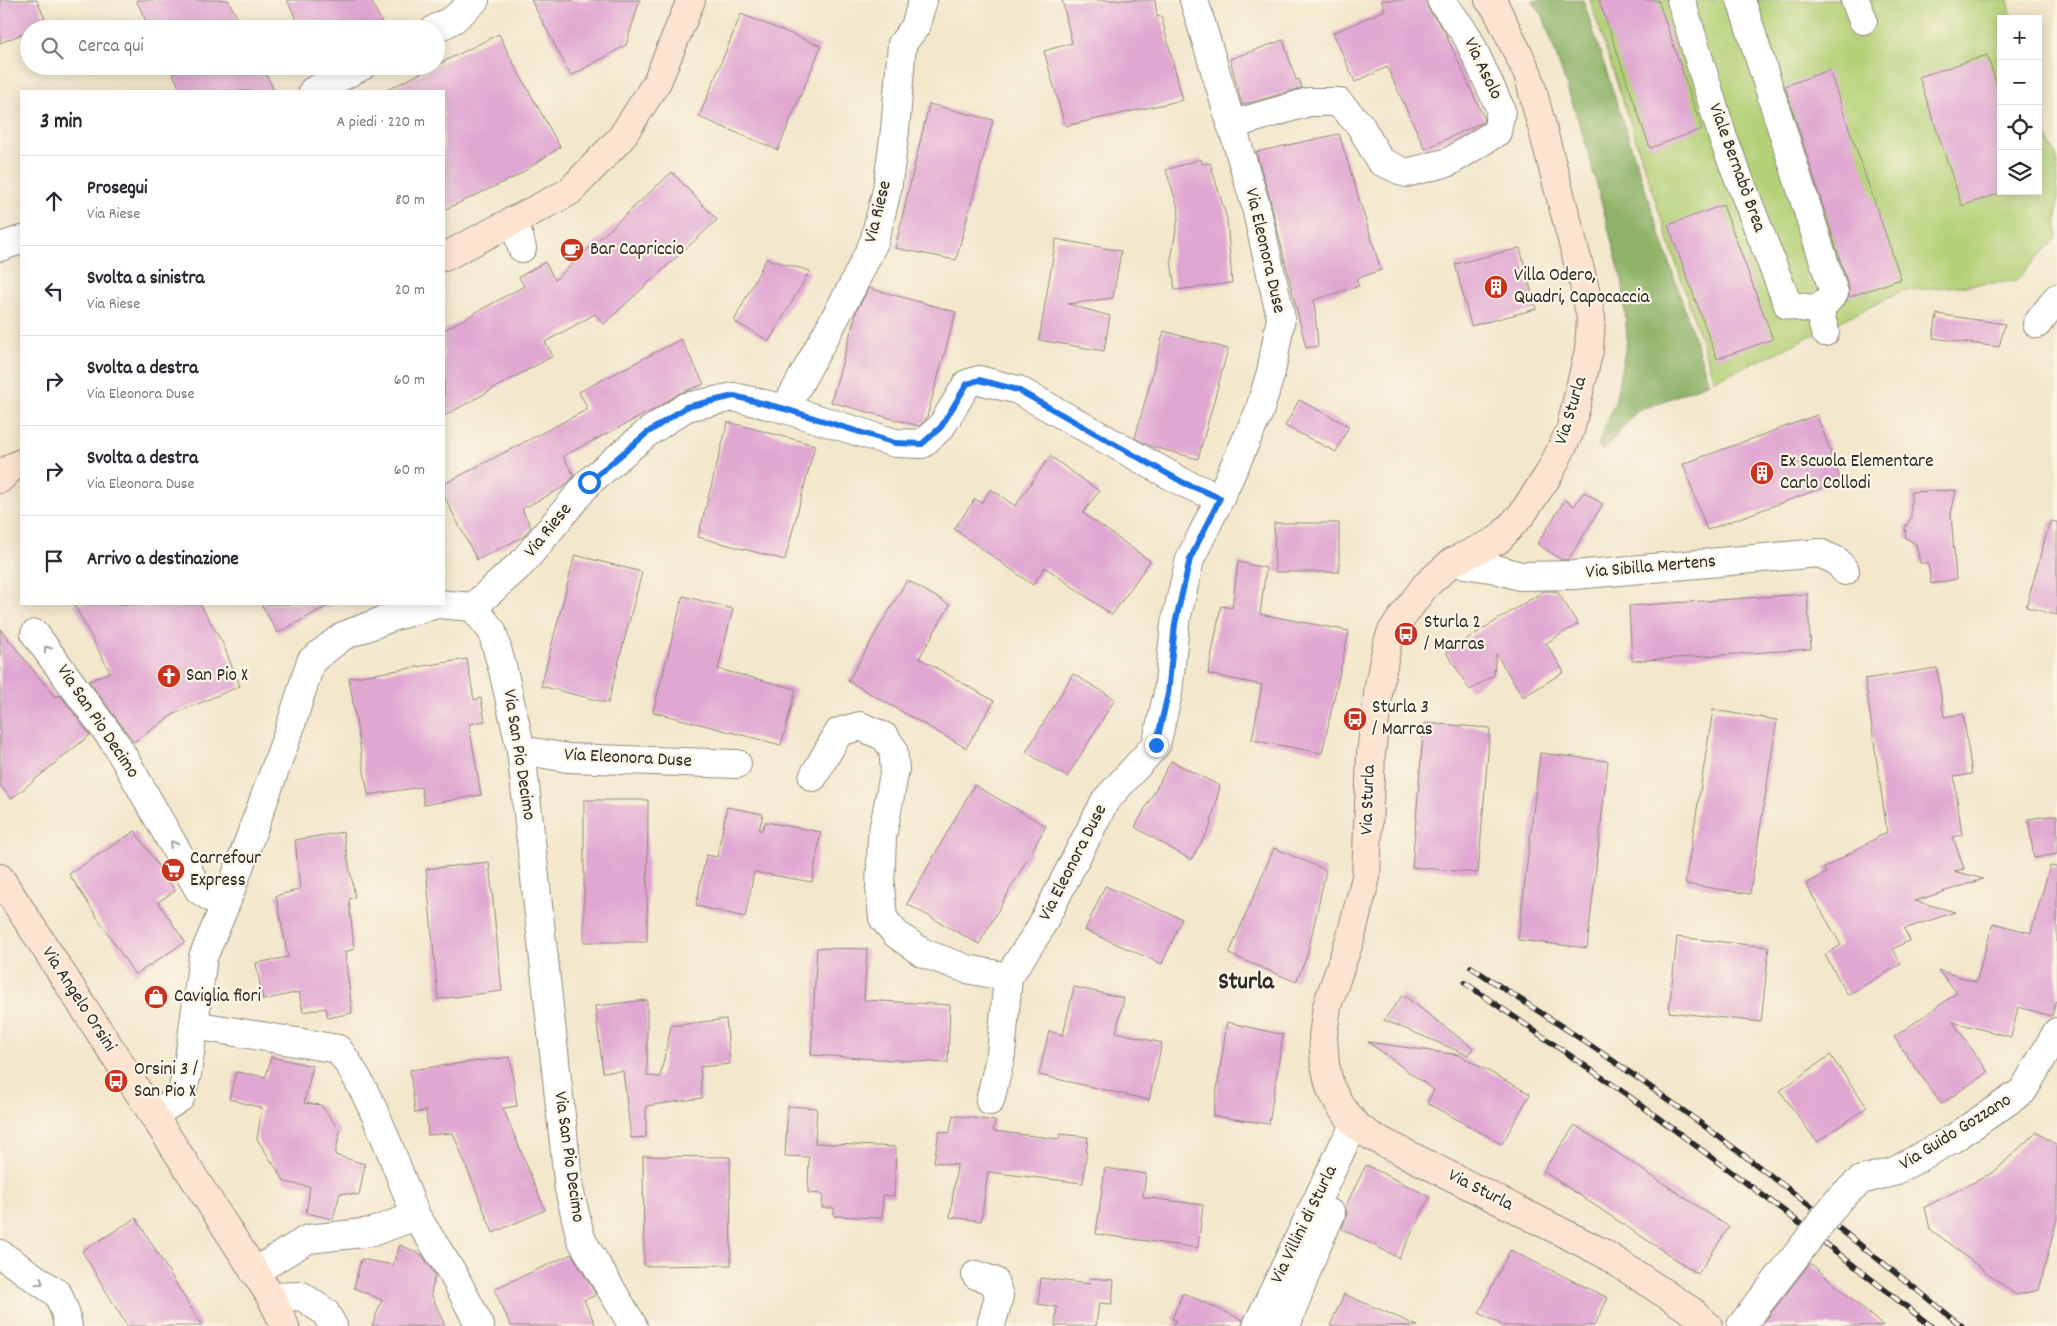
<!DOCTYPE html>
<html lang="it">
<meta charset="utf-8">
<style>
:root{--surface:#fff;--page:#f2f2f3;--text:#2b2b33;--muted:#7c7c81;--line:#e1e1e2}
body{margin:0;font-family:Dekko,sans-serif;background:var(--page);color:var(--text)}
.controls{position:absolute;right:15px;top:15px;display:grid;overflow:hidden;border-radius:0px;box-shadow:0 2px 12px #0003}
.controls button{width:45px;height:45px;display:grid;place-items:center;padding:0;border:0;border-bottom:1px solid var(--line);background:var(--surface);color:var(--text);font:25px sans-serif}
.stop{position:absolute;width:15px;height:15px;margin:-11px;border:4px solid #1a73e8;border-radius:50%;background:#fff}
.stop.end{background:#1a73e8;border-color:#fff;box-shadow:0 1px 5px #0008}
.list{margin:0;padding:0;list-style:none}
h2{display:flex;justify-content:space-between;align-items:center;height:65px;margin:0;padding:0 20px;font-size:21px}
h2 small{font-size:16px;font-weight:400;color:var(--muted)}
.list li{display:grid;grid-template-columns:32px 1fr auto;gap:15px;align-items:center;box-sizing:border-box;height:90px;padding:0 20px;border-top:1px solid var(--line)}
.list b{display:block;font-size:19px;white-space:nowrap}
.list p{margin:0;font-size:16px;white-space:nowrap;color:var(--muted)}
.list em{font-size:16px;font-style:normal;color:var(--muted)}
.icon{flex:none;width:28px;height:28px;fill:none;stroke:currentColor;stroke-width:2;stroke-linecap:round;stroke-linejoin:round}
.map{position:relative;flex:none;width:2057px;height:1326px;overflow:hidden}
.search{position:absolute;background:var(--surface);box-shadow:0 2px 12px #0003;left:20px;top:20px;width:425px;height:55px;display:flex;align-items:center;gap:12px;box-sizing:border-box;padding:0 18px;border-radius:28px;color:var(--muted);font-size:19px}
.panel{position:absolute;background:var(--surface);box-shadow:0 2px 12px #0003;left:20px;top:90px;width:425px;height:515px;border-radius:0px}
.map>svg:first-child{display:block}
.green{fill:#b3d076;stroke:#6f7e50}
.forest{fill:#8eb267;stroke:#5c6e49}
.building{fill:#e0a7d2}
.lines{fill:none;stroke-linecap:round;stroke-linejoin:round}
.street-casing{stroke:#8f897c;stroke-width:30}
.secondary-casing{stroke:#8f897c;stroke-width:30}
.street{stroke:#fff;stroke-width:28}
.secondary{stroke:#fde4d1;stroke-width:28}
.rail-casing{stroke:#2b2b2b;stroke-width:5.5}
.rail{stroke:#fcf5e5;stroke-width:4;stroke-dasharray:11;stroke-linecap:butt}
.street-bridge-casing{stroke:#8f897c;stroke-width:30;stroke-linecap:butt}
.street-bridge{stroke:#fff;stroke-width:28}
.oneway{stroke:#a0a0a0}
.route{stroke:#1a73e8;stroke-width:6}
.labels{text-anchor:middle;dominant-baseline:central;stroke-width:4.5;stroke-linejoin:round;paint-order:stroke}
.street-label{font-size:19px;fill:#2b2b2b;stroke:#fcf5e5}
.poi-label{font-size:19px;fill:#2b2b2b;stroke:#fcf5e5;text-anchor:start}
.district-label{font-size:24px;font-weight:bold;fill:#2b2b2b;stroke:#fcf5e5}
</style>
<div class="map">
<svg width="2057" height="1326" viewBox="0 0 2057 1326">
<rect width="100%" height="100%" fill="#fcf5e5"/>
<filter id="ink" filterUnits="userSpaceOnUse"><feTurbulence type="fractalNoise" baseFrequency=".02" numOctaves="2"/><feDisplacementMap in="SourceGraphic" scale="10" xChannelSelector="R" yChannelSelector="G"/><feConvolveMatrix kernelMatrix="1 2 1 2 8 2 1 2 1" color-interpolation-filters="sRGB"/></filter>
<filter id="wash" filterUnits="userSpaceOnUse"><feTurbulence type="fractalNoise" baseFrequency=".0096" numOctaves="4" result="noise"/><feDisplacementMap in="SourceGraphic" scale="20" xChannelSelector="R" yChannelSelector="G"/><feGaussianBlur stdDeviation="1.12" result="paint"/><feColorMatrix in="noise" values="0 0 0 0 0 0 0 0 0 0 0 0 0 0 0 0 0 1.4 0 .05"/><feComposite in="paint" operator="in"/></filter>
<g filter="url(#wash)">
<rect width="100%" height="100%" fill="#f3e7cc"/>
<path class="green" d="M1590,0H2008L2013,19H2001V191H2038V104L2049,141L2057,158V237L2016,281L1902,291L1774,354L1714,380Z"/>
<path class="forest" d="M1532,0H1583L1709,383L1636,412L1603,451L1598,445L1615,402L1627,340L1623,284L1586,144L1543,16Z"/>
<g id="blocks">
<g class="building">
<path d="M0,0H37L47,24L35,29H29V31L0,43Z"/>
<path d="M136,0H228L243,29H150Z"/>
<path d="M287,0H371L385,29H301Z"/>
<path d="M531,0H640L626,45L571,76Z"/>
<path d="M1062,0H1155L1157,17L1161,16L1183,100L1065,126L1044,51L1072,43Z"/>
<path d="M1381,0H1426L1428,9L1444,30L1484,118L1483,122L1425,149L1387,67L1355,82L1333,33L1385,10Z"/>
<path d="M1599,0H1658L1702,129L1650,148Z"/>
<path d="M741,14L821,46L778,150L699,117Z"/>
<path d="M499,34L511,59L560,147L517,176L444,210V91H385Z"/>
<path d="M1283,40L1296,80L1299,79L1302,88L1242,105L1230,59Z"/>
<path d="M1987,55L2001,98V193L1962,206L1919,77Z"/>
<path d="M169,66H262L274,91H181Z"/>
<path d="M1829,70L1901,279L1849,297V288L1785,86Z"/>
<path d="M929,104L993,120L956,260L895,248Z"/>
<path d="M1339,134L1381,270L1356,279L1359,286L1314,300L1318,346L1306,348L1270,199L1256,152Z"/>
<path d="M1201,159L1202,164L1210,163L1227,219L1232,283L1175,290L1171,260L1179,211L1166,170Z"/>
<path d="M672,172L717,220L604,324L595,314L545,342L553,356L444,416V330L524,286L519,277L545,262L555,280Z"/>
<path d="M1723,205L1773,339L1717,359L1668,225Z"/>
<path d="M1056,239L1121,251L1113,298L1068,304L1110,316L1104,351L1039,340Z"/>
<path d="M1520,248L1536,309L1471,326L1455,264Z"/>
<path d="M766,259L810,271L769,341L734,321Z"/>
<path d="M869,288L956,312L926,420L919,426L831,402L857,310Z"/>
<path d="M1937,314L2005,324L1999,347L1933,338Z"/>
<path d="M1164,331L1228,349L1198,459L1150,446L1135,438Z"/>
<path d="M681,339L704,384L678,394L655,409L563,456L574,476L564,487L522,509L531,527L523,537L477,560L444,496V484L588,409L579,392Z"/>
<path d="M1299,400L1349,426L1336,452L1285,426Z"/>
<path d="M1817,415L1841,481L1707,530L1683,464Z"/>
<path d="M728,422L815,445L785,560L698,537Z"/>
<path d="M1050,456L1099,491L1083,513L1150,561L1112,615L1045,567L1033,585L954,529L975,499L981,503L991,489L1015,506Z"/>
<path d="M1956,490L1951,514L1956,579L1931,584L1928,563H1920L1916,544L1906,538L1905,528L1911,518V492Z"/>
<path d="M1584,492L1603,504L1568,560H1562L1537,544L1565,500L1574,506Z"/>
<path d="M2050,521L2057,522V615L2026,607Z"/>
<path d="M1274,523H1339V572H1275Z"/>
<path d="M575,555L642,572L608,703L541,686Z"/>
<path d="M1238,562L1266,568L1260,614L1349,631L1322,753L1252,740L1262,685L1208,674L1221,606L1232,608Z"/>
<path d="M907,580L950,605L919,658L994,701L966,748L848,681Z"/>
<path d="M1544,591H1557L1578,624L1546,643L1564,672L1523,697L1496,654L1494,675L1470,690L1446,652Z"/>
<path d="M1807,594L1811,649L1632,661L1629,606Z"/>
<path d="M683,596L733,609L718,669L796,689L781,745L653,712Z"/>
<path d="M74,604H200L223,644L240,686L174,714L134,742L89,681L110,672Z"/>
<path d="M261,604H331L278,633Z"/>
<path d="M0,629L55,697L60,695L90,735L11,799L0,785Z"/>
<path d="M467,659L474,700L481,698L485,721L469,724L481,795L424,805L421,787L368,795L349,678Z"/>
<path d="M1937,668L1944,717L1963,714L1972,774L1954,777L1962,835L1953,837L1964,869L1954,871L1983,879L1915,901L1955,912L1904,929L1910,940L1893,949L1901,964L1848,995L1825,955L1841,945L1806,884L1826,873L1824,868L1887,832L1865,679Z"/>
<path d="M1073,674L1115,699L1067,777L1026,752Z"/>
<path d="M1713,710L1777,720L1750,894L1685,884Z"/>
<path d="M1424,723L1490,728L1478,873L1412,867Z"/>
<path d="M1540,753L1608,761L1587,948L1518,940Z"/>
<path d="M1171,761L1220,786L1210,827L1191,860L1135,827Z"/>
<path d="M974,785L1046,826L979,944L907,904Z"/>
<path d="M584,800H648L647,942H584Z"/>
<path d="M727,807L763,814L759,830L761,831L766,822L821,832L812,882L754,872L745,917L696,906L706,855L717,857Z"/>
<path d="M2057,815V854L2034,858L2028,819Z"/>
<path d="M135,831L175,891L158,902L185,942L135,975L69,874Z"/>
<path d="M343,832L355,897L349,899L354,949L345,952L352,1013L328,1018L326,1008L303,1012L299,992L263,1000L256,963L288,957L276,896L300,889L295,840Z"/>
<path d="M1274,848L1326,870L1307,956L1296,982L1229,954Z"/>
<path d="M489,862L502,991L438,999L426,869Z"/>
<path d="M2050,866L2057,867V999L2052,1016L2018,1007L2011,1037L1953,1022L1988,1072L1941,1104L1894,1037L1957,993L1938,970L1976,982L1993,923L2031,933Z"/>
<path d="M1105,886L1182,919L1162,964L1085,930Z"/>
<path d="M1677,937L1769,947L1761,1022L1669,1012Z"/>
<path d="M817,948L867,949L864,1000L950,1005L948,1063L811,1055Z"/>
<path d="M1074,987L1124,998L1116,1032L1162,1043L1149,1100L1039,1075L1049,1031L1063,1035Z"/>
<path d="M1403,995L1473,1048L1468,1055L1384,1020Z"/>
<path d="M647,1000V1076L660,1077L671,1026L726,1019L730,1064L700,1067L702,1098L646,1106V1137L631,1138L623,1071L603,1072L595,1006Z"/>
<path d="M1227,1022L1283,1035L1269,1124L1213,1116Z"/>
<path d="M1368,1042L1459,1055L1530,1094L1502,1144L1427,1103L1434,1090Z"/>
<path d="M1830,1055L1867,1107L1817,1142L1780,1091Z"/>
<path d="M271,1057L313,1066L304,1103L321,1105L340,1131L335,1155L365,1164L359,1195L340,1193L333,1219L306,1213L310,1187L285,1182L257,1139L262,1108L229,1099L236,1072L266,1077Z"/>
<path d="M510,1057L517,1106L503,1108L545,1210L493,1233L453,1133L428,1135L426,1110L415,1113L410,1070Z"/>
<path d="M788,1106L817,1108L815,1143L896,1147L894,1196L883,1195L882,1218L834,1216V1208H822L823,1194L808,1193L809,1157L785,1156Z"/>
<path d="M953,1115L995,1121L993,1131L1059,1139L1060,1134L1088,1137L1083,1183L988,1172L981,1221L950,1217L957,1165L934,1162L939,1131L950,1133Z"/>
<path d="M1575,1125L1729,1227L1698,1274L1543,1171Z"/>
<path d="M2036,1132L2057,1145V1218L2039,1290L2016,1295L1930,1229L1925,1207L1994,1172Z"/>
<path d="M643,1156L730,1157L731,1265L644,1266Z"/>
<path d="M1366,1165L1430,1197L1399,1258L1342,1229L1347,1213L1345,1207Z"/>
<path d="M1105,1168L1146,1174L1143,1197L1203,1205L1198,1248L1096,1234Z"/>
<path d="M136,1218L202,1326H127L82,1251Z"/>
<path d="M400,1245L422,1255L435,1275L431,1293L445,1326H372L382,1300L354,1288L361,1259L393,1265Z"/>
<path d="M1510,1250L1608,1298L1594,1326H1504L1479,1313Z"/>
<path d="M572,1254L596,1295L584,1300L596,1326H511L494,1289Z"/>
<path d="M1810,1263L1883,1326H1761Z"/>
<path d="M1041,1278L1089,1284L1090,1278L1114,1280L1112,1304L1099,1303L1096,1326H1055L1057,1307L1038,1304Z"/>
<path d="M1183,1293L1243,1320L1242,1326H1173L1176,1320L1172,1319Z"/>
<path d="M1344,1294L1418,1326H1330Z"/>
</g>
</g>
</g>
<g filter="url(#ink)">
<use href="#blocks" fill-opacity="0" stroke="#8f897c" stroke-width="1"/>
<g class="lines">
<g class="street-casing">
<g id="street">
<path d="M1681,0L1723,138L1788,305L1819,310L1825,332"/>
<path d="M1741,0L1834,293L1819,310"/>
<path d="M1855,0L1863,20"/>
<path d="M435,29L454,19L475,0"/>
<path d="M313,91L362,66"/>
<path d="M1231,125L1309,102H1338L1360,125L1380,161L1406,173L1449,162L1497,132L1501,110L1467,36L1441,0"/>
<path d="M514,220L522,248"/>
<path d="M0,247L21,240"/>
<path d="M2037,324L2057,298"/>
<path d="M785,409L852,287L874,242L887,190L895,131L902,44L915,27L923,0"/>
<path d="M1452,562L1496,569L1520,576L1575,575L1819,553L1837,561L1845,571"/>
<path d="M473,607L523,562L589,482L647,433L686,407L734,397L785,409L895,443L922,444L941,427L967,384L979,380L1018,390L1184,483L1220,498"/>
<path d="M35,634L116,744L199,890L216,901L226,903"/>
<path d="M521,750L568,758L737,764"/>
<path d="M813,777L839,732L860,726L885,737L893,749L895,769L882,837L880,887L883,918L896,934L923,953L967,969L1008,977L1038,932L1105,801L1156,745L1168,693L1175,624L1190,559L1220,498L1259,412L1271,372L1281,318L1255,203L1194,0"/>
<path d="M194,1025L338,1049C373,1095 394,1162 416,1216L372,1232L308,1239L254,1272"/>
<path d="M990,1101L1001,1054L1008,977"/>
<path d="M153,1115L180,1098L187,1074L203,957L226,903L289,731L311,661L343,636L395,616L437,604L473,607L492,631L503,670L521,750L569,1189L581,1239L633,1326"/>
<path d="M1840,1198L1861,1180L1893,1172L1954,1138L2023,1091L2057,1032"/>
<path d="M416,1216L453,1274L480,1326"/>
<path d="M0,1254L58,1294L65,1312L68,1326"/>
<path d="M976,1275L994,1281L999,1296L991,1326"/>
<path d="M271,1297L302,1296L325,1312L333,1326"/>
<path d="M1257,1326L1344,1144L1356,1125"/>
<path d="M1286,1326L1315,1249L1331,1214"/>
<path d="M1741,1326L1788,1266"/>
</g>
</g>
<g class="secondary-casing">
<g id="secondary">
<path d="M1489,0L1496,8L1528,74L1584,285L1591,318L1589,350L1570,431L1549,474L1522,514L1498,540L1452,562L1425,586L1392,631L1387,645L1379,686L1371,754L1366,877L1351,936L1327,1006L1323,1036L1325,1065L1330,1087L1341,1107L1356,1125L1371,1136L1603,1253L1693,1312L1708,1326"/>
<path d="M444,257L569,192L621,138L657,82L691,0"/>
<path d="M0,479L10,469L21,463"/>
<path d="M0,878L271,1297L285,1326"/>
</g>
</g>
<use href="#street" class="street"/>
<use href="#secondary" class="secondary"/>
<g class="rail-casing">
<g id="rail">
<path d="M1471,967C1520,1000 1571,1031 1619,1065C1737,1147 1850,1236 1962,1326"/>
<path d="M1465,983L1626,1094L1784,1211L1931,1326"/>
</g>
</g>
<use href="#rail" class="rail"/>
<g class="street-bridge-casing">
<path id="street-bridge" d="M1788,1266L1840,1198"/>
</g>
<use href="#street-bridge" class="street-bridge"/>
</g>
<defs><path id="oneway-chevron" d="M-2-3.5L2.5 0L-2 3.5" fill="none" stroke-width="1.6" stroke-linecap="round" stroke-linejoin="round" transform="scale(1.25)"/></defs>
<g class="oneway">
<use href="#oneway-chevron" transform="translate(47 649) rotate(-126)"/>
<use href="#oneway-chevron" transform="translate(173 844) rotate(-120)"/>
<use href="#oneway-chevron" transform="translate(40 1282) rotate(34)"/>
</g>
</g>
<g class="lines" filter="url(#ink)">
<path class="route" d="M589,482L647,433L686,407L734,396L785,409L895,443L922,444L941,427L967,384L979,380L1018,390L1184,483L1220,498L1190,559L1175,624L1168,694L1156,745"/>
</g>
<defs>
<g id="cafe-disc" transform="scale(1.25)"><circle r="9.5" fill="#c8321e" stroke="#fcf5e5"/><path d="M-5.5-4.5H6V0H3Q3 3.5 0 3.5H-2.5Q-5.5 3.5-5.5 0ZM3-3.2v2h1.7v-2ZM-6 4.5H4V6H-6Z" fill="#fff"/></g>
<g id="building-disc" transform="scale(1.25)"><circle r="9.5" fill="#c8321e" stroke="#fcf5e5"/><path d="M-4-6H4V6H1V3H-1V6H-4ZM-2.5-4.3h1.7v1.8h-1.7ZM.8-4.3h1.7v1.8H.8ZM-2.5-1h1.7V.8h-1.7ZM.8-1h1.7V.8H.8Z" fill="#fff"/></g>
<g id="bus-disc" transform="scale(1.25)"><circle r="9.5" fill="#c8321e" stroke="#fcf5e5"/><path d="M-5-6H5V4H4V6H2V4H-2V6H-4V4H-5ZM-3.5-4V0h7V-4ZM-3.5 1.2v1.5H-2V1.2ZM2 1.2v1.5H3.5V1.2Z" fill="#fff"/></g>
<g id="church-disc" transform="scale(1.25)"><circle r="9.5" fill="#c8321e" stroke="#fcf5e5"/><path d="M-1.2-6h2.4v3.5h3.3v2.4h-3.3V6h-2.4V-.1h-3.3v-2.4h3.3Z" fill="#fff"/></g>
<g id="supermarket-disc" transform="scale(1.25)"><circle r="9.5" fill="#c8321e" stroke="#fcf5e5"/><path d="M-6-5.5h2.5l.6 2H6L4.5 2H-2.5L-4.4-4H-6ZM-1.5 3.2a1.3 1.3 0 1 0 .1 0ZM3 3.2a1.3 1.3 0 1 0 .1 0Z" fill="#fff"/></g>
<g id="shop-disc" transform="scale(1.25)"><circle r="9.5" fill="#c8321e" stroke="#fcf5e5"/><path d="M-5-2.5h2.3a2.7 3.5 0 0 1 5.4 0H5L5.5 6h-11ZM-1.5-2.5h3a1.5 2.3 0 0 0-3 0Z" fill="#fff"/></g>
</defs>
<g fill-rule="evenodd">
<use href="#cafe-disc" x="572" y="250"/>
<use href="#building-disc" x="1496" y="287"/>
<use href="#building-disc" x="1762" y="473"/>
<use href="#bus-disc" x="1406" y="634"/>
<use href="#church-disc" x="169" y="676"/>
<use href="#bus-disc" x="1355" y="719"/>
<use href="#supermarket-disc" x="173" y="870"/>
<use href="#shop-disc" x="156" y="997"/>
<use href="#bus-disc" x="116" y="1081"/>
</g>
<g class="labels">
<g class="street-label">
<text transform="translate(1482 69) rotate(64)">Via Asolo</text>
<text transform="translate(1736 168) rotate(70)">Viale Bernabò Brea</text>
<text transform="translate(879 212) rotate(-76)">Via Riese</text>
<text transform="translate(1264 251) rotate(77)">Via Eleonora Duse</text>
<text transform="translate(1572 411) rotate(-73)">Via Sturla</text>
<text transform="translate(549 531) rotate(-51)">Via Riese</text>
<text transform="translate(1651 568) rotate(-5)">Via Sibilla Mertens</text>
<text transform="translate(97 722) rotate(56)">Via San Pio Decimo</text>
<text transform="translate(518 755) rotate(81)">Via San Pio Decimo</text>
<text transform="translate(628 759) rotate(3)">Via Eleonora Duse</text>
<text transform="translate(1369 800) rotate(-88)">Via Sturla</text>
<text transform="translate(1074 863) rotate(-63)">Via Eleonora Duse</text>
<text transform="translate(78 1000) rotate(57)">Via Angelo Orsini</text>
<text transform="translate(1956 1133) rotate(-32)">Via Guido Gozzano</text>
<text transform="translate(568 1157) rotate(82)">Via San Pio Decimo</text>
<text transform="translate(1480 1191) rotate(27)">Via Sturla</text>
<text transform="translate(1305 1225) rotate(-64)">Via Villini di Sturla</text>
</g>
<g class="poi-label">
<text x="590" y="250">Bar Capriccio</text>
<text x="1514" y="276">Villa Odero,<tspan x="1514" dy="22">Quadri, Capocaccia</tspan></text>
<text x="1780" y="462">Ex Scuola Elementare<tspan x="1780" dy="22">Carlo Collodi</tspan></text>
<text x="1424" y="623">Sturla 2<tspan x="1424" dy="22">/ Marras</tspan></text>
<text x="186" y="676">San Pio X</text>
<text x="1372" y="708">Sturla 3<tspan x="1372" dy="22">/ Marras</tspan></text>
<text x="190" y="859">Carrefour<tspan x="190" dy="22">Express</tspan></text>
<text x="174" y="997">Caviglia fiori</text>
<text x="134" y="1070">Orsini 3 /<tspan x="134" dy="22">San Pio X</tspan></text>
</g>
<g class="district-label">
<text x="1246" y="983">Sturla</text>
</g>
</g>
</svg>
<div class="controls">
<button>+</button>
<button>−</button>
<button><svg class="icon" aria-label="locate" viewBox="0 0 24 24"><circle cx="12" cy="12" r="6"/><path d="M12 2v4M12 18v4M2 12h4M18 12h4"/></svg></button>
<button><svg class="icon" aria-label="layers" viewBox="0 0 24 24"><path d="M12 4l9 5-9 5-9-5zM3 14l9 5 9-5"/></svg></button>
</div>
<div class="stop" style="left:589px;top:482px"></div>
<div class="stop end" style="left:1156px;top:745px"></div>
<div class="search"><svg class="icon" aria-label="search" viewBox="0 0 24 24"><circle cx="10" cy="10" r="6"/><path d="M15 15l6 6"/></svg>Cerca qui</div>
<section class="panel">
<h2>3 min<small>A piedi · 220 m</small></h2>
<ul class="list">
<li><svg class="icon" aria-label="ahead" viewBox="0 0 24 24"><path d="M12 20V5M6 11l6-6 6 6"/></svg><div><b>Prosegui</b><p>Via Riese</p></div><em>80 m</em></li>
<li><svg class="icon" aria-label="left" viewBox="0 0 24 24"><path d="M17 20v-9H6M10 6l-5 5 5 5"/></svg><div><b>Svolta a sinistra</b><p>Via Riese</p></div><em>20 m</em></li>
<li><svg class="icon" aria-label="right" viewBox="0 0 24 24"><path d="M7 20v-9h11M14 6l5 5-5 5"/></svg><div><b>Svolta a destra</b><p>Via Eleonora Duse</p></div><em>60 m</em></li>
<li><svg class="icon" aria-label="right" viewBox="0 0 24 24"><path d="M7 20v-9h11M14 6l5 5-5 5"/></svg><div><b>Svolta a destra</b><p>Via Eleonora Duse</p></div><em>60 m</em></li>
<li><svg class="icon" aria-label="arrive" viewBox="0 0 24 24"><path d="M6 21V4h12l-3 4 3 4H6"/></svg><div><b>Arrivo a destinazione</b></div></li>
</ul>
</section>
</div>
